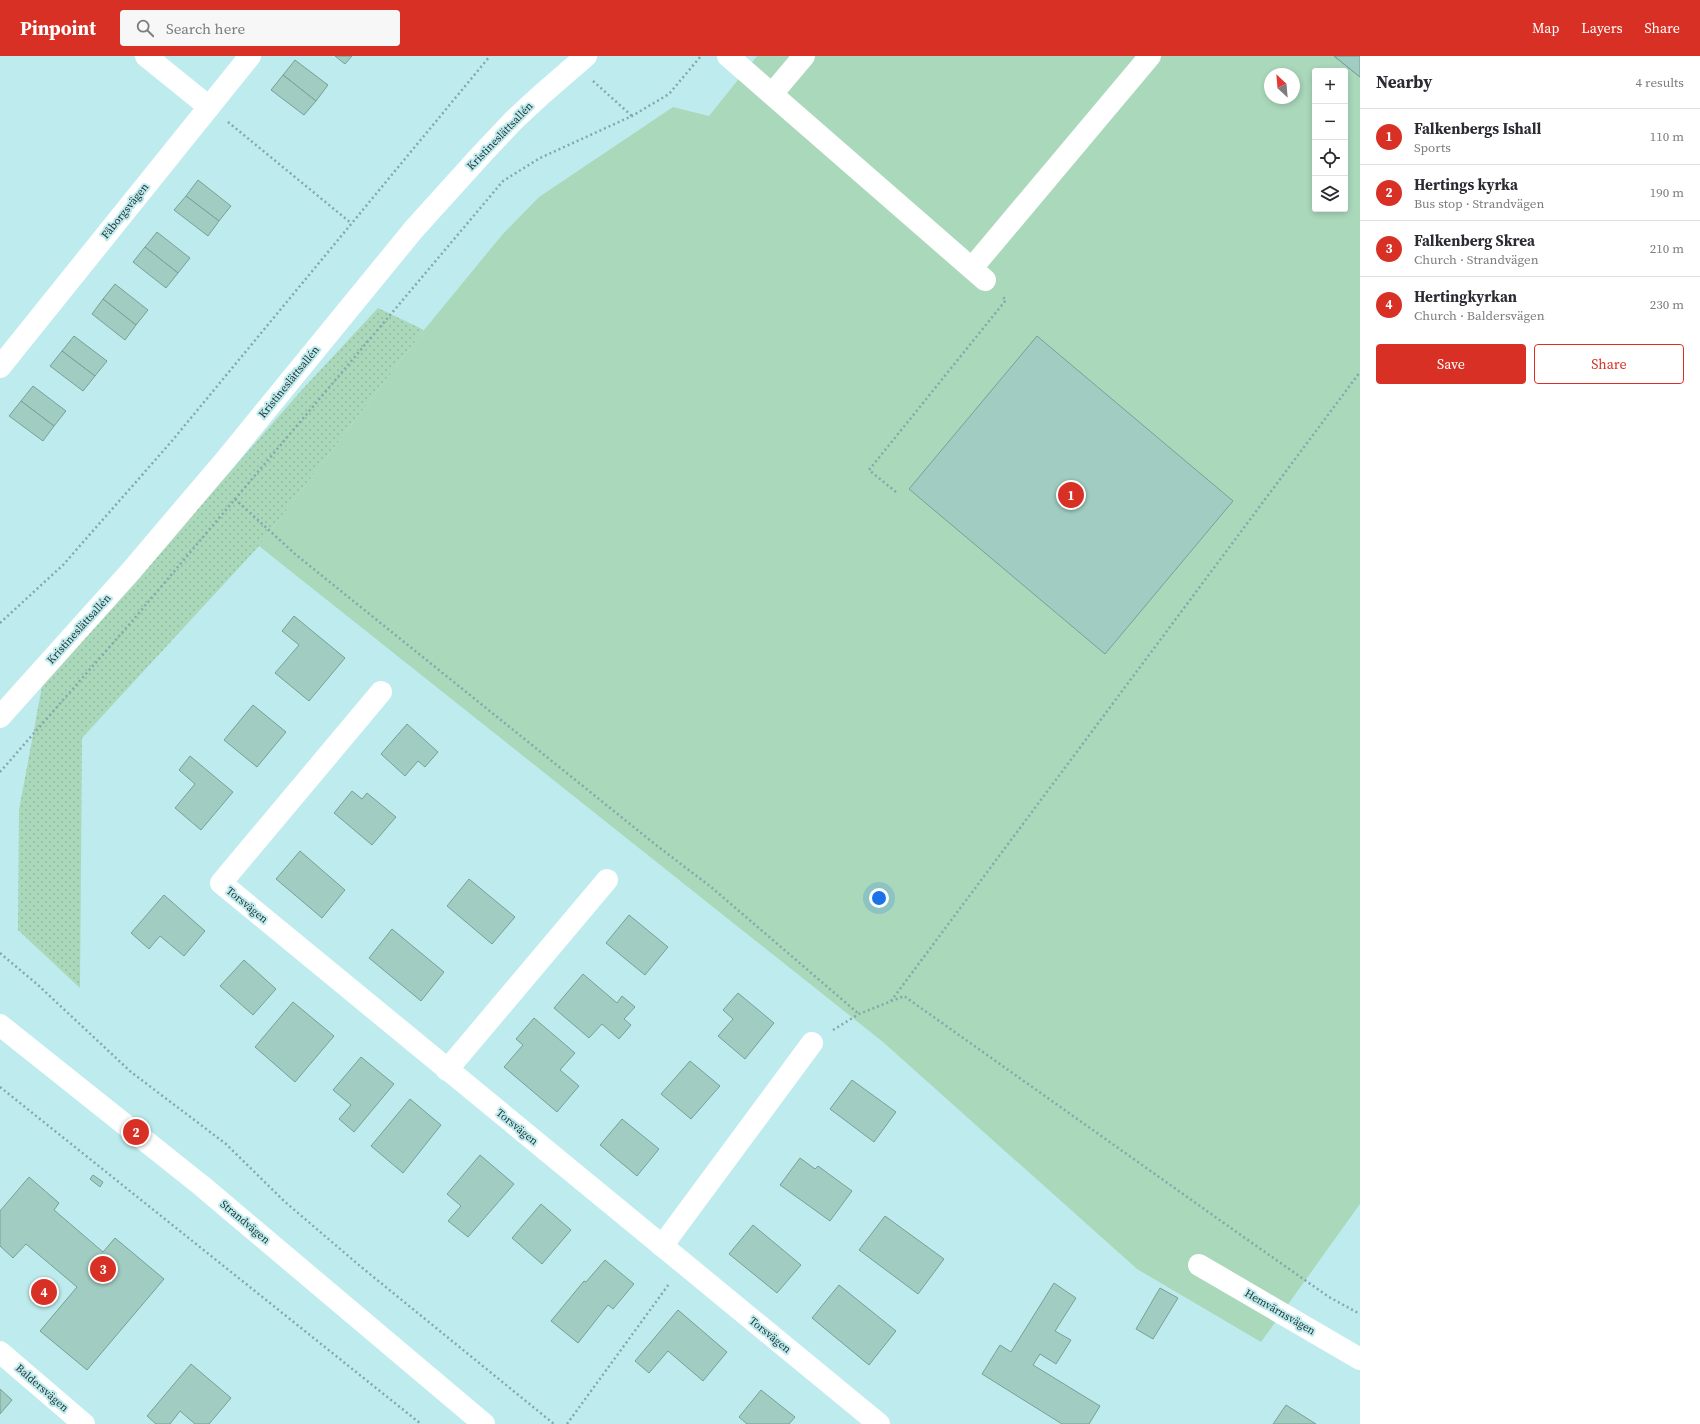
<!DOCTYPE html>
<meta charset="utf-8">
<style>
:root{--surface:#fff;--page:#f7f7f7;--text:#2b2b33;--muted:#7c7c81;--line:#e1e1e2;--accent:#d93025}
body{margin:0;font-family:"Source Serif 4",serif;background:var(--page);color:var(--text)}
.controls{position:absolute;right:12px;top:12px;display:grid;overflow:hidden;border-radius:4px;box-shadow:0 2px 6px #0003}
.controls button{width:36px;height:36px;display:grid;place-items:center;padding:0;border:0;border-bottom:1px solid var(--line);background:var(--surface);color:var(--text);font:20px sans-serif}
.compass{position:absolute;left:1264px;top:12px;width:36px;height:36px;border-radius:50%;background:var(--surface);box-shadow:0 2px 6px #0003;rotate:334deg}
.you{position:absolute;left:879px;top:842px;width:14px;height:14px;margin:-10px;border:3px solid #fff;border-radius:50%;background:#1a73e8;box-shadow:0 0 0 6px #1a73e833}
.badge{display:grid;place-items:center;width:26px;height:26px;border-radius:50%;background:var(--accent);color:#fff;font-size:13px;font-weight:700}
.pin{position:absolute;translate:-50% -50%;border:2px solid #fff;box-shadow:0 1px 4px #0006}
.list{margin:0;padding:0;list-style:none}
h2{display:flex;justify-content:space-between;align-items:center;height:52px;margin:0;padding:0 16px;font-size:17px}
h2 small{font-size:13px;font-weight:400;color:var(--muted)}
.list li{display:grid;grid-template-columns:26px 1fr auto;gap:12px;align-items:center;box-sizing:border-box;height:56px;padding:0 16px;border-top:1px solid var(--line)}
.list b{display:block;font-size:15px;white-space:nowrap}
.list p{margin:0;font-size:13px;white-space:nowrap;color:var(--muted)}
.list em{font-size:13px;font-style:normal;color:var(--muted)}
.actions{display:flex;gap:8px;padding:12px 16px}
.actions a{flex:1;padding:9px 0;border:1px solid var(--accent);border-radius:4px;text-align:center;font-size:14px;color:var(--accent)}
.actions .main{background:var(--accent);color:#fff}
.icon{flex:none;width:22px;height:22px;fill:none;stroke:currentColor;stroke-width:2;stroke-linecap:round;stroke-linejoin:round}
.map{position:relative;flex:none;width:1360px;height:1368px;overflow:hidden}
header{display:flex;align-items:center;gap:24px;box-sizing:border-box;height:56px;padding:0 20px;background:var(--accent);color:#fff}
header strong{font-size:19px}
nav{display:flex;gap:22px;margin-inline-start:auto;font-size:14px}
.search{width:280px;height:36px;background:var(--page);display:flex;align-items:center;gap:10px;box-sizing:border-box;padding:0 14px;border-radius:4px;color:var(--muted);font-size:15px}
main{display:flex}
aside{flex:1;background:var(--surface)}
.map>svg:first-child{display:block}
.grass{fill:url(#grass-dots)}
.pitch{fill:#aad8bb;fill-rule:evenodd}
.building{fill:#a1ccc2;stroke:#77a097}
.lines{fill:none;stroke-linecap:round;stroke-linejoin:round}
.path{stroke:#84a7a9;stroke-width:2.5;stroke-dasharray:2 3;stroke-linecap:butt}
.minor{stroke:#fff;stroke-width:22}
.labels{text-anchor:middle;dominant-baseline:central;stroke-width:4;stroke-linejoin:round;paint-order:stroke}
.street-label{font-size:11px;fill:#233536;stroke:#beecee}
</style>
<header>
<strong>Pinpoint</strong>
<div class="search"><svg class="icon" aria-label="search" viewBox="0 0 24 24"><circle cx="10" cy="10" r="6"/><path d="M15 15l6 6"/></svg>Search here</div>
<nav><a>Map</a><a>Layers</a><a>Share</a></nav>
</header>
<main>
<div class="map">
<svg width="1360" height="1368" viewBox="0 0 1360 1368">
<defs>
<pattern id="grass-dots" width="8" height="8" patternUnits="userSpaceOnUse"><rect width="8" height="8" fill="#aad8bb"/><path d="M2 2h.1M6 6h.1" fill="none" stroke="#92baa1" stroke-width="1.8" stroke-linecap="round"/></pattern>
</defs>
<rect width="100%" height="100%" fill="#beecee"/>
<path class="grass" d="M378,252L424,274L259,490L82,682L80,932L18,874L19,754L42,630L300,336Z"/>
<path class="pitch" d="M757,0H1360V1148L1261,1286L1137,1213L883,986L259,490L424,274L502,179L539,141L673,51L709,60ZM1315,15H1345V153H1315ZM1270,18H1294V42H1270Z"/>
<g class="building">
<path d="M335,0H352L345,8Z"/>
<path d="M1334,0H1360V21Z"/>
<path d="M1334,0H1360V21Z"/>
<path d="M295,4L328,29L316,45L283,19Z"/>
<path d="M283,19L316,45L304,59L271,34Z"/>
<path d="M198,124L231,150L219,165L186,140Z"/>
<path d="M186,140L219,165L208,180L174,154Z"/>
<path d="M157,176L190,202L178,217L145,191Z"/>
<path d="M145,191L178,217L166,232L133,206Z"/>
<path d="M115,228L148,254L136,269L103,243Z"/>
<path d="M103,243L136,269L125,284L92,258Z"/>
<path d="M74,280L107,305L95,320L62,295Z"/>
<path d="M1037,280L1233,445L1105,598L909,433Z"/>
<path d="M62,295L95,320L83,335L50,310Z"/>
<path d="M33,330L66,355L54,370L21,345Z"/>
<path d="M21,345L54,370L43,385L9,360Z"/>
<path d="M294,560L345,602L309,645L275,617L299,589L282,575Z"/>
<path d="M253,649L286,676L257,711L224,684Z"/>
<path d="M407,668L438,696L425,711L418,705L405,720L381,698Z"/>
<path d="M190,700L233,736L201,774L175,752L195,728L179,714Z"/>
<path d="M352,735L362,743L367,737L396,761L372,789L334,757Z"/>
<path d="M300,795L345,834L322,862L276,823Z"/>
<path d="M469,823L515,861L492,888L447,850Z"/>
<path d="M164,839L205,875L184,900L160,880L149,893L131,877Z"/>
<path d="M629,859L668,891L645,919L606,887Z"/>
<path d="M392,873L444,916L421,945L369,902Z"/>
<path d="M244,904L276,933L253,959L220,930Z"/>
<path d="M583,918L617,947L622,940L635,951L624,963L631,969L619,983L602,968L589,982L554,952Z"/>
<path d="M738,937L774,967L745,1003L718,980L733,963L723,954Z"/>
<path d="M293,946L334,980L295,1026L255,991Z"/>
<path d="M534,962L575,997L560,1014L579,1030L557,1056L504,1011L523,989L516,983Z"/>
<path d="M361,1001L394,1028L354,1076L339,1063L351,1049L333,1034Z"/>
<path d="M690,1005L720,1030L691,1063L661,1038Z"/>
<path d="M852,1024L896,1056L874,1086L830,1053Z"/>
<path d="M410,1043L441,1069L403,1117L371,1090Z"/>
<path d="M622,1063L659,1093L637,1120L600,1089Z"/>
<path d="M480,1099L514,1128L468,1181L448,1165L461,1150L447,1138Z"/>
<path d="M800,1102L815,1113L818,1110L852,1135L830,1165L780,1129Z"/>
<path d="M93,1119L103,1126L100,1131L90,1123Z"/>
<path d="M29,1121L59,1147L54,1154L103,1196L115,1182L164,1223L87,1314L40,1275L77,1231L26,1188L13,1202L0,1190V1155Z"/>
<path d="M541,1148L571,1174L542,1208L512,1182Z"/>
<path d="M885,1160L944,1203L918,1238L859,1194Z"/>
<path d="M753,1169L801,1209L777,1237L729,1198Z"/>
<path d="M605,1204L634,1228L613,1253L608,1249L578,1287L551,1265L584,1225L586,1226Z"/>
<path d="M1054,1227L1076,1242L1055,1275L1071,1284L1056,1308L1040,1298L1033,1309L1100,1350L1089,1368H1062L982,1318L1000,1289L1011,1296Z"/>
<path d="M839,1229L896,1275L869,1309L812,1262Z"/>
<path d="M1160,1232L1178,1242L1153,1283L1136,1273Z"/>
<path d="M678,1254L727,1296L703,1325L668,1295L649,1317L635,1305Z"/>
<path d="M191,1308L231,1342L209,1368H195L180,1355L170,1368H156L147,1360Z"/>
<path d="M0,1333L12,1344L0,1358Z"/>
<path d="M761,1334L795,1361L789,1368H747L739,1361Z"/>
<path d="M1286,1349L1316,1368H1273Z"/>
</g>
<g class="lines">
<g class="path">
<path d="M593,25L632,60"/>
<path d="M228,66L351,167"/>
<path d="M896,436L869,414L1006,244L1003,241"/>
<path d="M235,443L295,498L656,789L711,831L859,958"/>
<path d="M0,567L63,509L171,386L490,0"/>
<path d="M0,716L134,563L503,125L540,102L632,60L669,38L701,0"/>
<path d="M0,897L38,929L131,1016L226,1088L284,1145L360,1210L554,1368"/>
<path d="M891,945L1360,316"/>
<path d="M833,974L859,958L904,940L1245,1182L1329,1241L1360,1258"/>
<path d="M0,1031L421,1368"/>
<path d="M567,1368L669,1228"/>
</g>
<g class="minor">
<path d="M146,0L209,51"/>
<path d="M728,0L985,224"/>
<path d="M772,38L804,0"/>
<path d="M972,212L1150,0"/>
<path d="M0,311L250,0"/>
<path d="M381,636L221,827L879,1368"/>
<path d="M0,661L131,515L227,402L414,173L481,99L514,64L541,39L586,0"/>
<path d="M0,969L202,1130L484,1368"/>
<path d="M447,1014L607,824"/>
<path d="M662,1190L812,987"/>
<path d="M1199,1209L1360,1303"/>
<path d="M0,1296L84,1368"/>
</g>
</g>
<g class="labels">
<g class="street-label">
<text transform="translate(500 80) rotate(-46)">Kristineslättsallén</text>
<text transform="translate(125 155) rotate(-51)">Fåborgsvägen</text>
<text transform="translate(289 326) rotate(-51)">Kristineslättsallén</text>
<text transform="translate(79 573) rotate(-48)">Kristineslättsallén</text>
<text transform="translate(247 849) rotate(39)">Torsvägen</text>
<text transform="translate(517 1071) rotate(39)">Torsvägen</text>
<text transform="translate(245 1166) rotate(40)">Strandvägen</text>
<text transform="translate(1280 1256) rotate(30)">Hemvärnsvägen</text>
<text transform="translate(770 1279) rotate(39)">Torsvägen</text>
<text transform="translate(42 1332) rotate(41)">Baldersvägen</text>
</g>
</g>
</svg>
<div class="controls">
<button>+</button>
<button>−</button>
<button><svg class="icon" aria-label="locate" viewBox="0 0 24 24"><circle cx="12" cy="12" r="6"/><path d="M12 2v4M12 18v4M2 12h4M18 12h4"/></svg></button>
<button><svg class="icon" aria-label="layers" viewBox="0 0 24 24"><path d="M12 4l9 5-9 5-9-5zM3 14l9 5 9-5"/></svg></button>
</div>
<svg class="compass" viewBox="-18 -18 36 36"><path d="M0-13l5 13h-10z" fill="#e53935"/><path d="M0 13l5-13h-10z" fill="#7c7c81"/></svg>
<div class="you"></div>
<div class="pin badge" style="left:1071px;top:439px">1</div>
<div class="pin badge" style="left:136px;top:1076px">2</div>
<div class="pin badge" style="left:103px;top:1213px">3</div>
<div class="pin badge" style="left:44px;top:1236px">4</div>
</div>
<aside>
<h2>Nearby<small>4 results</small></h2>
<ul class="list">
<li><span class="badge">1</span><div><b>Falkenbergs Ishall</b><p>Sports</p></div><em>110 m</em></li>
<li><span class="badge">2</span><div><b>Hertings kyrka</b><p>Bus stop · Strandvägen</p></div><em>190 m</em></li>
<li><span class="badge">3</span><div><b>Falkenberg Skrea</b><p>Church · Strandvägen</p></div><em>210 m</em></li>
<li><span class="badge">4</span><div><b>Hertingkyrkan</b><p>Church · Baldersvägen</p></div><em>230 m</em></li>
</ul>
<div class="actions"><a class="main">Save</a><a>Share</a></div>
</aside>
</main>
